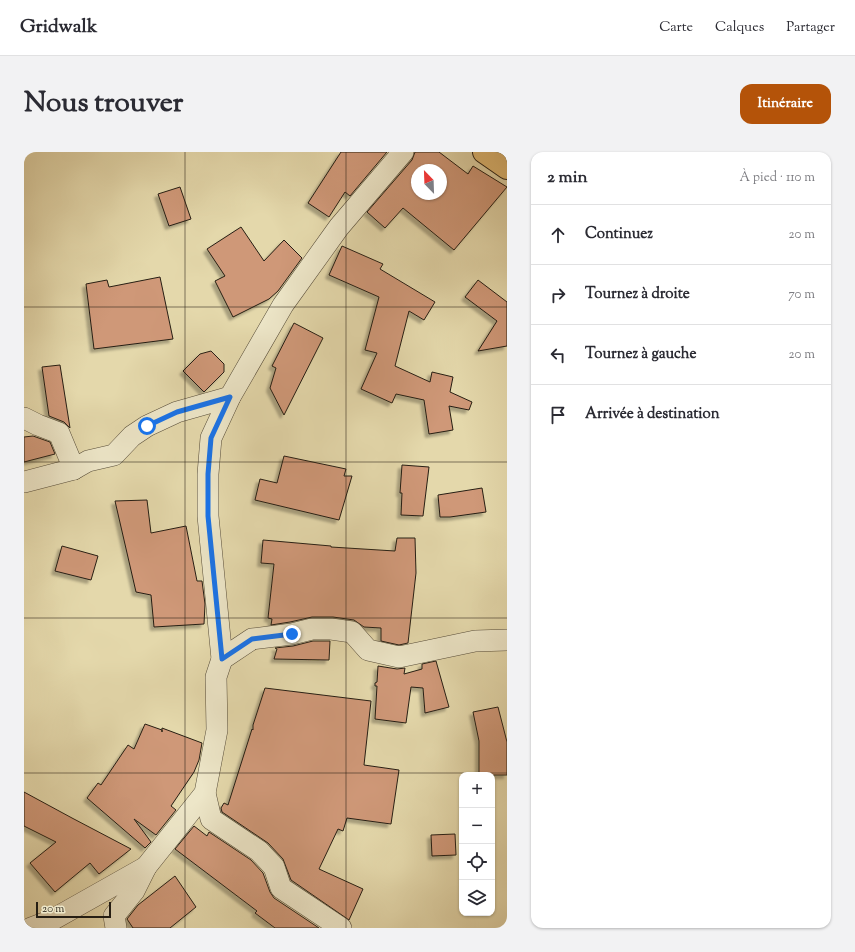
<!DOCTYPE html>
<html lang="fr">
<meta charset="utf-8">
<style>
:root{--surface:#fff;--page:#f2f2f3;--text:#2b2b33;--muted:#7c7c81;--line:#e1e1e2;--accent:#b45309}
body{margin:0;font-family:"Sorts Mill Goudy",serif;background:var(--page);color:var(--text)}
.controls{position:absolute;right:12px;bottom:12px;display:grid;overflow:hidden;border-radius:8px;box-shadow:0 1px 3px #0004}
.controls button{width:36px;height:36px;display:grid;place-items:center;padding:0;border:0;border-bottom:1px solid var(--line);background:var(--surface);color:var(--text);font:20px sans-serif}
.compass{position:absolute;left:387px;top:12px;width:36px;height:36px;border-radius:50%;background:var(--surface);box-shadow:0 1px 3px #0004;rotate:337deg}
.scale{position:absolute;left:12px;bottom:10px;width:75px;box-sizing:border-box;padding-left:4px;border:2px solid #261e13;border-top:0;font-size:11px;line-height:14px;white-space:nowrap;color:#261e13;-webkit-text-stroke:3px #ede6c8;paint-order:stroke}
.stop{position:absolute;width:12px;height:12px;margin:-9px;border:3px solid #1a73e8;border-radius:50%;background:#fff}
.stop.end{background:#1a73e8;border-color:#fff;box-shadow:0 1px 4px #0008}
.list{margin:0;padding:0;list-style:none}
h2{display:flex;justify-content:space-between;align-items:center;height:52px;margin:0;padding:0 16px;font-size:17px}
h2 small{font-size:13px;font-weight:400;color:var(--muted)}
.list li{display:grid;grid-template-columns:26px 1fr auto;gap:12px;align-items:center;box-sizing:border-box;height:60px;padding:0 16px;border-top:1px solid var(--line)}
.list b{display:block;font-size:15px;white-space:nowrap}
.list em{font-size:13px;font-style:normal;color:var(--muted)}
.icon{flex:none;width:22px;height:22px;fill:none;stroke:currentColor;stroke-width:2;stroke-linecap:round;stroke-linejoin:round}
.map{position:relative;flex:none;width:483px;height:776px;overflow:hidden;border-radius:12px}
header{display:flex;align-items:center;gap:24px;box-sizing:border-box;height:56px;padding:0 20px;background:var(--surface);border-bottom:1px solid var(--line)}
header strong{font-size:19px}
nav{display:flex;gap:22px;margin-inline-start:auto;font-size:14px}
.intro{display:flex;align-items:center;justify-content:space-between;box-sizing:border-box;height:96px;padding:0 24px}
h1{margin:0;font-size:28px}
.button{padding:10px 18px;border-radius:12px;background:var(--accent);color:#fff;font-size:14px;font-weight:700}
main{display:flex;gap:24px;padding:0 24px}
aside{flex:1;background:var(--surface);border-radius:12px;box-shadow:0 1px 3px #0004}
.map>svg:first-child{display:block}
.building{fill:#cf9878;stroke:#261e13;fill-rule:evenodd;filter:url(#shadow)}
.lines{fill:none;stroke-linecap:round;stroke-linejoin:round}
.minor-casing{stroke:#564c39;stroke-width:22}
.trunk-casing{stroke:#261e13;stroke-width:24}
.minor{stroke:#ede6c8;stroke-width:21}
.trunk{stroke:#e2bc76;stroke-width:22}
.route{stroke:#1a73e8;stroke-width:5}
.grid{fill:none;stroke:#261e13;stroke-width:1;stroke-opacity:0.55}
</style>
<header>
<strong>Gridwalk</strong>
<nav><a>Carte</a><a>Calques</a><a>Partager</a></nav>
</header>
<div class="intro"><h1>Nous trouver</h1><a class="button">Itinéraire</a></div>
<main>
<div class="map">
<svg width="483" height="776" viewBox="0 0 483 776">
<defs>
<filter id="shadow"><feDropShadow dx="-3.5" dy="3.5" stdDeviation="1" flood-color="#0004"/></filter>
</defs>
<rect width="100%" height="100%" fill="#e4d8ab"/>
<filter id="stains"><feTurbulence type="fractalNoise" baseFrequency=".005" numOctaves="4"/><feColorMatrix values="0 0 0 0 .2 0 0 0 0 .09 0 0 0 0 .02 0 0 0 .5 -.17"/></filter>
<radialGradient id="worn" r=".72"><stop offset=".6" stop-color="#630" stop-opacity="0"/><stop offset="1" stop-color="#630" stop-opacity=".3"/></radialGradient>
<g class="building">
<path d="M317,0H363L326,44L321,40L305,65L284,51Z"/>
<path d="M391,0H415L444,22L449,14L483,35L430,98L379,56L361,76L343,60L388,8ZM393,18H417V42H393Z"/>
<path d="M156,35L167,67L145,74L134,42Z"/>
<path d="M217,75L240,109L260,88L278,106L254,139L245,147L209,165L191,129L201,124L183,97Z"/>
<path d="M318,94L359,112L356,117L411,150L400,168L385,159L371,214L406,230L408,220L429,225L426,240L448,250L445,258L425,254L429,278L405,282L400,248L372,242L368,251L337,237L353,201L341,198L355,145L305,123Z"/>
<path d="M136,125L149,187L70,197L62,132L83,128L85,135Z"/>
<path d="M454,128L483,150V194L454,199L473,169L441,145Z"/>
<path d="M270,171L299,186L260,263L246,236L252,216L248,214Z"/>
<path d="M187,199L200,212V220L180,240L159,219L176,202Z"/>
<path d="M36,213L46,276L40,270L25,264L18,215Z"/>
<path d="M9,284L26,290L31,302L0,310V285Z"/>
<path d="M260,304L322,317L320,324H328L315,368L231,348L236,327L253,331Z"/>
<path d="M378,313L405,315L399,364L377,363L378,341H376Z"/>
<path d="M458,336L462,360L426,365H416L414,343Z"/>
<path d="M123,348L127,381L162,374L173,429H178L181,452L180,472L130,475L127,443L112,440L91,349Z"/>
<path d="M373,386H391L392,421L384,491L375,493L357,489V476L340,475L330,468L309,465H288L266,470L247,473L248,467L244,466L250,412L237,411L239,388L307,394V395L371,399Z"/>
<path d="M38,394L74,404L67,428L31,419Z"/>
<path d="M289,489H306L305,508L250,507L253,497L251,496L269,494Z"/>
<path d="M412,509L425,555L401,561L399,536L387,535L382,571L351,567L353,534H351V531L353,530L354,514L373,517L381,516L380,522L398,517V512Z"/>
<path d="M241,536L347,549L340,613L375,618L367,672L323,666L319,679L314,677L295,717L339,737L325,768L267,728L259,707L244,691L198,660L197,656L200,651L204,653L228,577L229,578V573Z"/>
<path d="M474,555L483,590V623H455V589L449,560Z"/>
<path d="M121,572L138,578V580V576L178,591L175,608L170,620L147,654L152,658L132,683L110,667L127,690L121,696L63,646L74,631L77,633L104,593L110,597Z"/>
<path d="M0,640L48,666L107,697L75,722L66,711L31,740L6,711L32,690L0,674Z"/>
<path d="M170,674L183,684L185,680L227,708L239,721L246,740L250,746L295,776H251L231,761L233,759L151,697Z"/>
<path d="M431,682L432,703L408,704L407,683Z"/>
<path d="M151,724L172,755L146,776H109L103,767L114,753Z"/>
</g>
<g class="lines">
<g class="minor-casing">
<g id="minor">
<path d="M0,266L14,273L35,281L50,317"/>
<path d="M0,330L50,317L64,309L90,303L108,284L123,274L153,260L206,245"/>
<path d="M198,507L228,487L268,482L288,477H307L328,480L344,498L375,505L451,489L483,488"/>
<path d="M181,641L187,667L235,699L250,715L257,736L317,776"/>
<path d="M7,776L28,768L122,715L181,641L193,578L192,525L198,507L184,364V322L187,286L206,245L259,153L315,75L379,0"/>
<path d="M92,776L90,764L110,739L122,715"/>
</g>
</g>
<g class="trunk-casing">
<path id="trunk" d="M460,0L483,16"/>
</g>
<use href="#minor" class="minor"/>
<use href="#trunk" class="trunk"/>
</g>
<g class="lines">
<path class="route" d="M123,274L153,260L206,245L187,286L184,322V364L198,507L228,487L268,482"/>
</g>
<path class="grid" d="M161,0V776M322,0V776M0,155H483M0,310H483M0,466H483M0,621H483"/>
<rect width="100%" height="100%" filter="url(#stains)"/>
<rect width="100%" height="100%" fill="url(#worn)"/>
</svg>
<div class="controls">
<button>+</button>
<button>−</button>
<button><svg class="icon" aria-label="locate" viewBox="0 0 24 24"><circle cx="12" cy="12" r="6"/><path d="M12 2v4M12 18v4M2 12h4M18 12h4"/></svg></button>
<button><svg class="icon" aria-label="layers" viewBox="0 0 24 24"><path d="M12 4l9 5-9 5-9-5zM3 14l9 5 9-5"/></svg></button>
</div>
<svg class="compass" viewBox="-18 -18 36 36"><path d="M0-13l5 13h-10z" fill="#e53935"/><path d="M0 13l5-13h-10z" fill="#7c7c81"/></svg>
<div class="scale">20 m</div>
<div class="stop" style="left:123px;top:274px"></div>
<div class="stop end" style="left:268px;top:482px"></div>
</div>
<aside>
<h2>2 min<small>À pied · 110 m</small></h2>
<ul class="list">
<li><svg class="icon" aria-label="ahead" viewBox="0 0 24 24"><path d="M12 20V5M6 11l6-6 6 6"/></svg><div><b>Continuez</b></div><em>20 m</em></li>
<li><svg class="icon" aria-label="right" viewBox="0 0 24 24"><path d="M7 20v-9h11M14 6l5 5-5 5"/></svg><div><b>Tournez à droite</b></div><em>70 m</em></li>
<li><svg class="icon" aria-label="left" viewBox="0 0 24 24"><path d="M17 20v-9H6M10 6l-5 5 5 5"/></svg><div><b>Tournez à gauche</b></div><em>20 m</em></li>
<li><svg class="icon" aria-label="arrive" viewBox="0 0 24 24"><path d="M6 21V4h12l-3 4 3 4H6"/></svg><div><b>Arrivée à destination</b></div></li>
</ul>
</aside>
</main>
